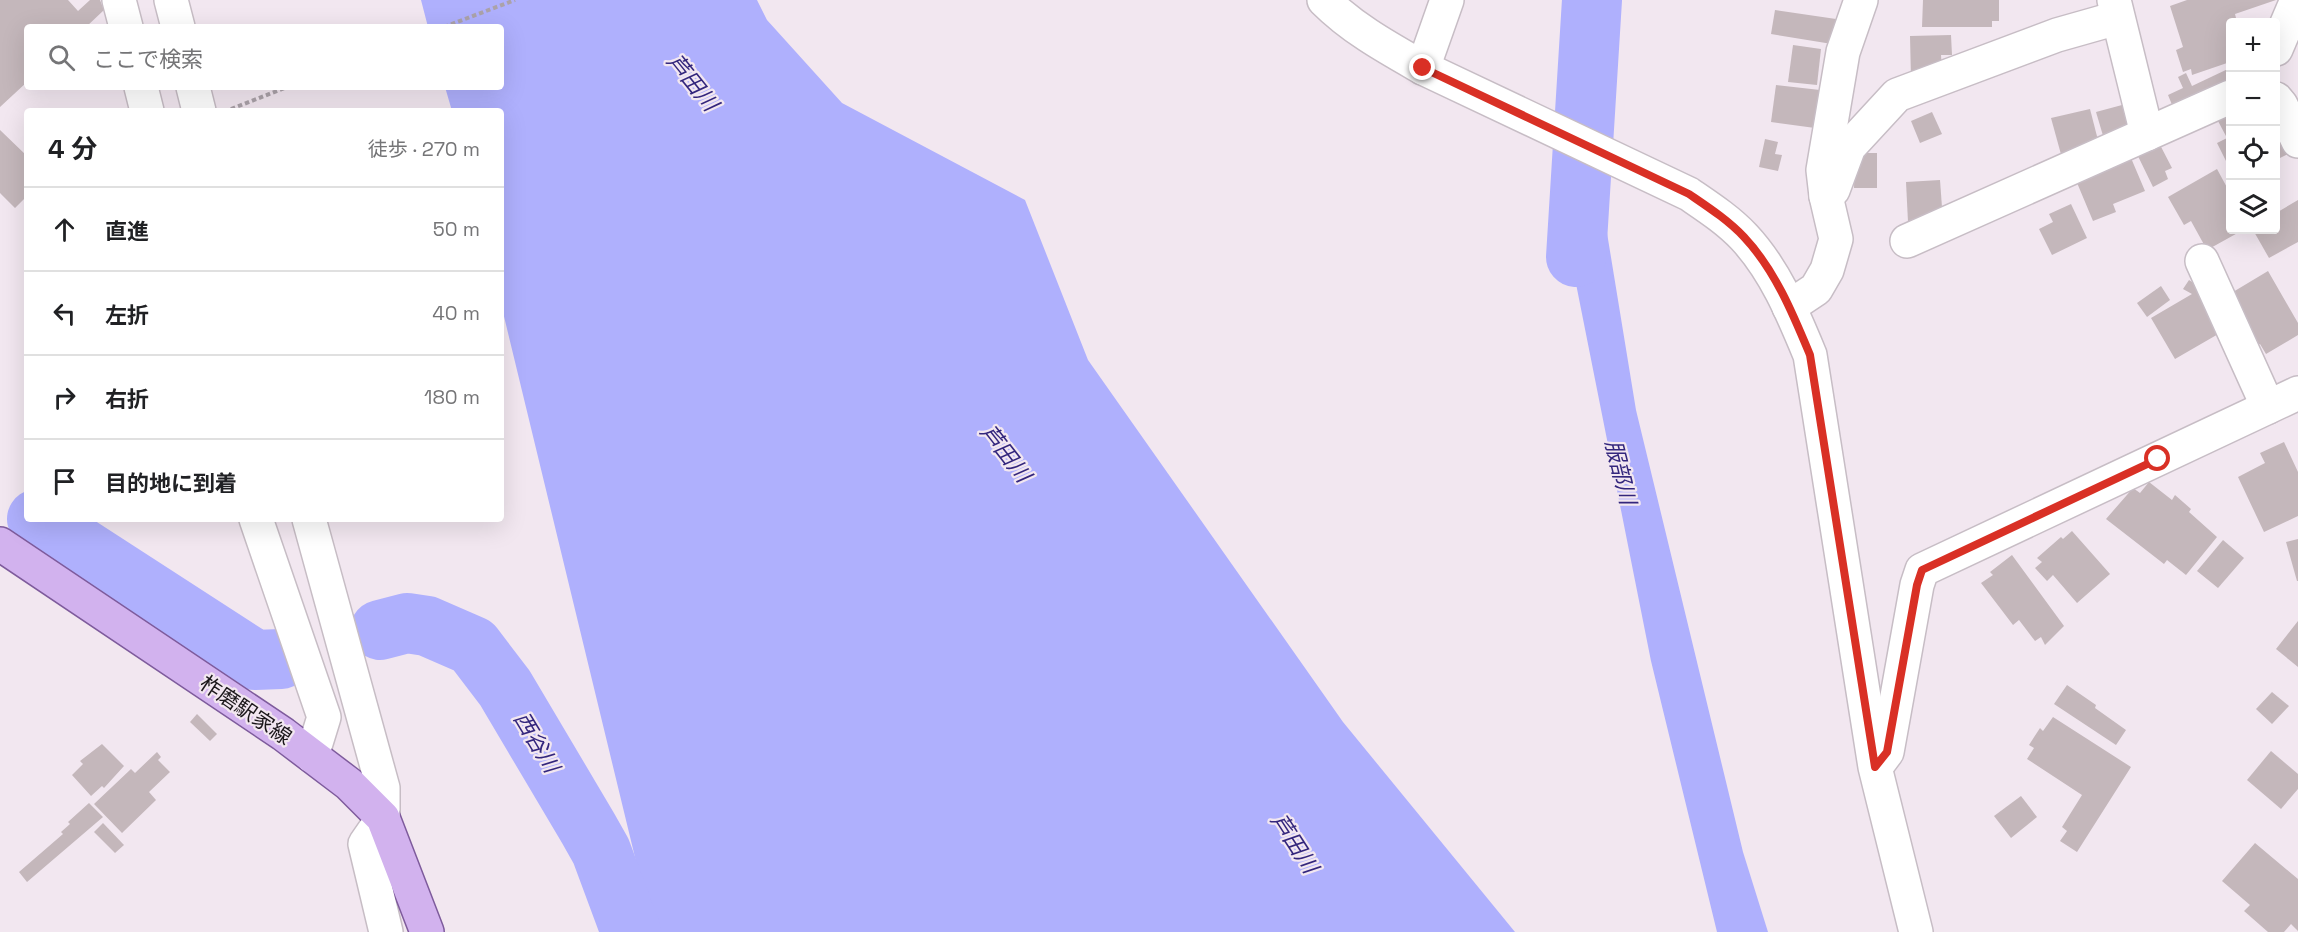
<!DOCTYPE html>
<html lang="ja">
<meta charset="utf-8">
<style>
:root{--surface:#fff;--page:#f2f2f2;--text:#202124;--muted:#757577;--line:#e0e0e0}
body{margin:0;font-family:"Space Grotesk","Noto Sans JP",sans-serif;background:var(--page);color:var(--text)}
.controls{position:absolute;right:18px;top:18px;display:grid;overflow:hidden;border-radius:6px;box-shadow:0 6px 24px #0002}
.controls button{width:54px;height:54px;display:grid;place-items:center;padding:0;border:0;border-bottom:2px solid var(--line);background:var(--surface);color:var(--text);font:30px sans-serif}
.stop{position:absolute;width:18px;height:18px;margin:-14px;border:4px solid #d93025;border-radius:50%;background:#fff}
.stop.end{background:#d93025;border-color:#fff;box-shadow:0 2px 6px #0008}
.list{margin:0;padding:0;list-style:none}
h2{display:flex;justify-content:space-between;align-items:center;height:78px;margin:0;padding:0 24px;font-size:26px}
h2 small{font-size:20px;font-weight:400;color:var(--muted)}
.list li{display:grid;grid-template-columns:39px 1fr auto;gap:18px;align-items:center;box-sizing:border-box;height:84px;padding:0 24px;border-top:2px solid var(--line)}
.list b{display:block;font-size:22px;white-space:nowrap}
.list em{font-size:20px;font-style:normal;color:var(--muted)}
.icon{flex:none;width:33px;height:33px;fill:none;stroke:currentColor;stroke-width:2;stroke-linecap:round;stroke-linejoin:round}
.map{position:relative;flex:none;width:2298px;height:932px;overflow:hidden}
.search{position:absolute;background:var(--surface);box-shadow:0 6px 24px #0002;left:24px;top:24px;width:480px;height:66px;display:flex;align-items:center;gap:15px;box-sizing:border-box;padding:0 21px;border-radius:6px;color:var(--muted);font-size:22px}
.panel{position:absolute;background:var(--surface);box-shadow:0 6px 24px #0002;left:24px;top:108px;width:480px;height:414px;border-radius:6px}
.map>svg:first-child{display:block}
.water{fill:#afb0fd}
.lines{fill:none;stroke-linecap:round;stroke-linejoin:round}
.river{stroke:#afb0fd;stroke-width:60}
.building{fill:#c4b7bb}
.minor-casing{stroke:#c7bdc5;stroke-width:36}
.major-casing{stroke:#7e5b9c;stroke-width:36}
.path{stroke:#aba2a9;stroke-width:4;stroke-dasharray:4.5 3;stroke-linecap:butt}
.minor{stroke:#fff;stroke-width:33}
.major{stroke:#d2b2ee;stroke-width:33}
.route{stroke:#d93025;stroke-width:8}
.labels{text-anchor:middle;dominant-baseline:central;stroke-width:4.5;stroke-linejoin:round;paint-order:stroke}
.street-label{font-size:21px;fill:#1b171a;stroke:#f2e7f0}
.water-label{font-size:22px;font-style:italic;fill:#33267d;stroke:#f2e7f0}
</style>
<div class="map">
<svg width="2298" height="932" viewBox="0 0 2298 932">
<rect width="100%" height="100%" fill="#f2e7f0"/>
<g class="water">
<path d="M421,0H757L767,20L842,103L1025,200L1088,360L1343,722L1515,932H628L648,911L501,304V111H452L445,87H501V27H428Z"/>
<path d="M1552,163L1599,184L1636,410L1743,852L1768,932H1717L1651,661Z"/>
</g>
<g class="lines">
<g class="river">
<path d="M1576,257L1592,0"/>
<path d="M37,519L255,660L281,659"/>
<path d="M380,630L407,623L427,626L473,646L505,688L588,828L601,851L631,932"/>
</g>
</g>
<g class="building">
<path d="M0,0H68L78,11L90,0H100L104,10L86,27H27V82L0,107Z"/>
<path d="M1923,0H1999V21H1992V27H1922Z"/>
<path d="M2187,0H2276L2235,14L2237,22H2230V62L2192,75L2191,69L2183,72L2176,50L2183,47L2170,6Z"/>
<path d="M1775,10L1836,19L1832,44L1771,34Z"/>
<path d="M1951,35L1952,55H1941L1942,70L1911,79L1910,36Z"/>
<path d="M1793,45L1821,49L1817,85L1788,82Z"/>
<path d="M2230,68V87L2175,112L2168,95L2183,88L2178,77L2186,73L2192,86Z"/>
<path d="M1776,85L1820,90L1815,128L1771,122Z"/>
<path d="M2122,105L2129,132L2104,139L2096,112Z"/>
<path d="M2090,109L2100,148L2062,158L2051,118Z"/>
<path d="M1932,112L1942,134L1920,143L1911,121Z"/>
<path d="M2230,114V159L2226,161L2217,143L2227,138L2218,121Z"/>
<path d="M2276,129L2288,154L2276,160Z"/>
<path d="M0,130L27,156V177L25,179L27,181V196L15,208L0,193Z"/>
<path d="M1765,139L1778,142L1775,154L1782,155L1778,171L1759,167Z"/>
<path d="M2158,141L2172,168L2165,171L2168,179L2153,187L2136,152Z"/>
<path d="M1855,153H1877V188H1854Z"/>
<path d="M2131,158L2145,191L2113,204L2116,212L2093,221L2075,178Z"/>
<path d="M2217,169L2230,193L2226,196L2230,204V230H2243L2207,250L2191,221L2184,225L2168,197Z"/>
<path d="M1940,180L1943,221L1908,222L1906,182Z"/>
<path d="M2298,200V242L2269,258L2253,230H2276V213Z"/>
<path d="M2071,204L2087,238L2052,255L2039,229L2053,222L2049,214Z"/>
<path d="M2268,271L2298,323V335L2266,354L2260,344L2257,345L2234,306L2239,303L2233,292Z"/>
<path d="M2189,280L2209,293L2220,333L2175,359L2151,318L2192,294L2183,289Z"/>
<path d="M2161,286L2170,300L2147,317L2137,303Z"/>
<path d="M2284,442L2298,472V516L2264,532L2238,477L2265,463L2260,453Z"/>
<path d="M2149,482L2172,500L2175,495L2191,509L2189,512L2217,537L2186,575L2167,560L2164,564L2106,519L2133,488L2140,493Z"/>
<path d="M2072,531L2110,574L2077,603L2053,575L2047,581L2035,568L2042,562L2037,558L2061,537L2063,539Z"/>
<path d="M2298,539V581H2297L2286,542Z"/>
<path d="M2223,540L2244,558L2218,588L2197,571Z"/>
<path d="M2012,555L2064,626L2045,645L2041,637L2035,641L2019,620L2013,625L1981,583L1993,575L1990,572Z"/>
<path d="M2298,621V667L2276,649Z"/>
<path d="M2067,685L2096,705L2095,708L2126,730L2116,745L2054,704Z"/>
<path d="M2272,692L2289,706L2272,724L2256,709Z"/>
<path d="M197,714L217,734L210,741L190,722Z"/>
<path d="M2053,717L2131,767L2077,852L2060,841L2067,831L2062,827L2082,795L2027,759L2034,748L2029,745L2040,728L2043,731Z"/>
<path d="M102,744L124,766L104,788L102,786L91,796L72,775L83,764L80,761Z"/>
<path d="M2271,751L2298,774V789L2281,809L2247,780Z"/>
<path d="M157,752L161,757L158,760L170,772L149,792L156,800L122,833L94,804L131,769L135,773Z"/>
<path d="M2021,796L2037,817L2011,838L1994,816Z"/>
<path d="M89,803L103,817L27,882L19,872L63,834L61,832L70,824L68,822Z"/>
<path d="M103,823L124,845L115,853L94,832Z"/>
<path d="M2255,843L2298,879V931L2291,924L2284,932H2268L2244,911L2250,905L2222,881Z"/>
</g>
<g class="lines">
<g class="minor-casing">
<g id="minor">
<path d="M119,0L126,27"/>
<path d="M171,0L178,27"/>
<path d="M1324,0C1353,29 1388,48 1423,68L1689,194C1708,207 1728,220 1744,237C1775,270 1793,314 1810,355L1875,767L1916,932"/>
<path d="M2114,0L2147,134"/>
<path d="M2276,49L2297,0"/>
<path d="M1423,68L1447,0"/>
<path d="M141,87L147,111"/>
<path d="M193,87L199,111"/>
<path d="M2276,99L2281,105L2298,141"/>
<path d="M1826,196L1833,190L1849,147L1897,95L2057,35L2117,18"/>
<path d="M1907,241L2230,97"/>
<path d="M2202,261L2268,407"/>
<path d="M1789,307L1816,289L1827,270L1836,239L1826,196L1823,170L1843,52L1861,0"/>
<path d="M256,519L324,717L312,756"/>
<path d="M309,519L383,788V818L365,844L386,932"/>
<path d="M1878,764L1887,752L1917,585L1922,570L2298,393"/>
</g>
</g>
<g class="major-casing">
<path id="major" d="M0,544L283,734L349,784L383,818L427,932"/>
</g>
<g class="path">
<path d="M444,27L515,0"/>
<path d="M231,109L287,87"/>
</g>
<use href="#minor" class="minor"/>
<use href="#major" class="major"/>
</g>
<g class="lines">
<path class="route" d="M1423,68L1689,194C1708,207 1728,220 1744,237C1775,270 1793,314 1810,355L1875,767L1887,752L1917,585L1922,570L2158,459"/>
</g>
<g class="labels">
<g class="street-label">
<text transform="translate(246 710) rotate(34)">柞磨駅家線</text>
</g>
<g class="water-label">
<text transform="translate(693 82) rotate(51)">芦田川</text>
<text transform="translate(1006 453) rotate(52)">芦田川</text>
<text transform="translate(1621 472) rotate(76)">服部川</text>
<text transform="translate(537 742) rotate(59)">西谷川</text>
<text transform="translate(1295 843) rotate(57)">芦田川</text>
</g>
</g>
</svg>
<div class="controls">
<button>+</button>
<button>−</button>
<button><svg class="icon" aria-label="locate" viewBox="0 0 24 24"><circle cx="12" cy="12" r="6"/><path d="M12 2v4M12 18v4M2 12h4M18 12h4"/></svg></button>
<button><svg class="icon" aria-label="layers" viewBox="0 0 24 24"><path d="M12 4l9 5-9 5-9-5zM3 14l9 5 9-5"/></svg></button>
</div>
<div class="stop" style="left:2158px;top:459px"></div>
<div class="stop end" style="left:1423px;top:68px"></div>
<div class="search"><svg class="icon" aria-label="search" viewBox="0 0 24 24"><circle cx="10" cy="10" r="6"/><path d="M15 15l6 6"/></svg>ここで検索</div>
<section class="panel">
<h2>4 分<small>徒歩 · 270 m</small></h2>
<ul class="list">
<li><svg class="icon" aria-label="ahead" viewBox="0 0 24 24"><path d="M12 20V5M6 11l6-6 6 6"/></svg><div><b>直進</b></div><em>50 m</em></li>
<li><svg class="icon" aria-label="left" viewBox="0 0 24 24"><path d="M17 20v-9H6M10 6l-5 5 5 5"/></svg><div><b>左折</b></div><em>40 m</em></li>
<li><svg class="icon" aria-label="right" viewBox="0 0 24 24"><path d="M7 20v-9h11M14 6l5 5-5 5"/></svg><div><b>右折</b></div><em>180 m</em></li>
<li><svg class="icon" aria-label="arrive" viewBox="0 0 24 24"><path d="M6 21V4h12l-3 4 3 4H6"/></svg><div><b>目的地に到着</b></div></li>
</ul>
</section>
</div>
